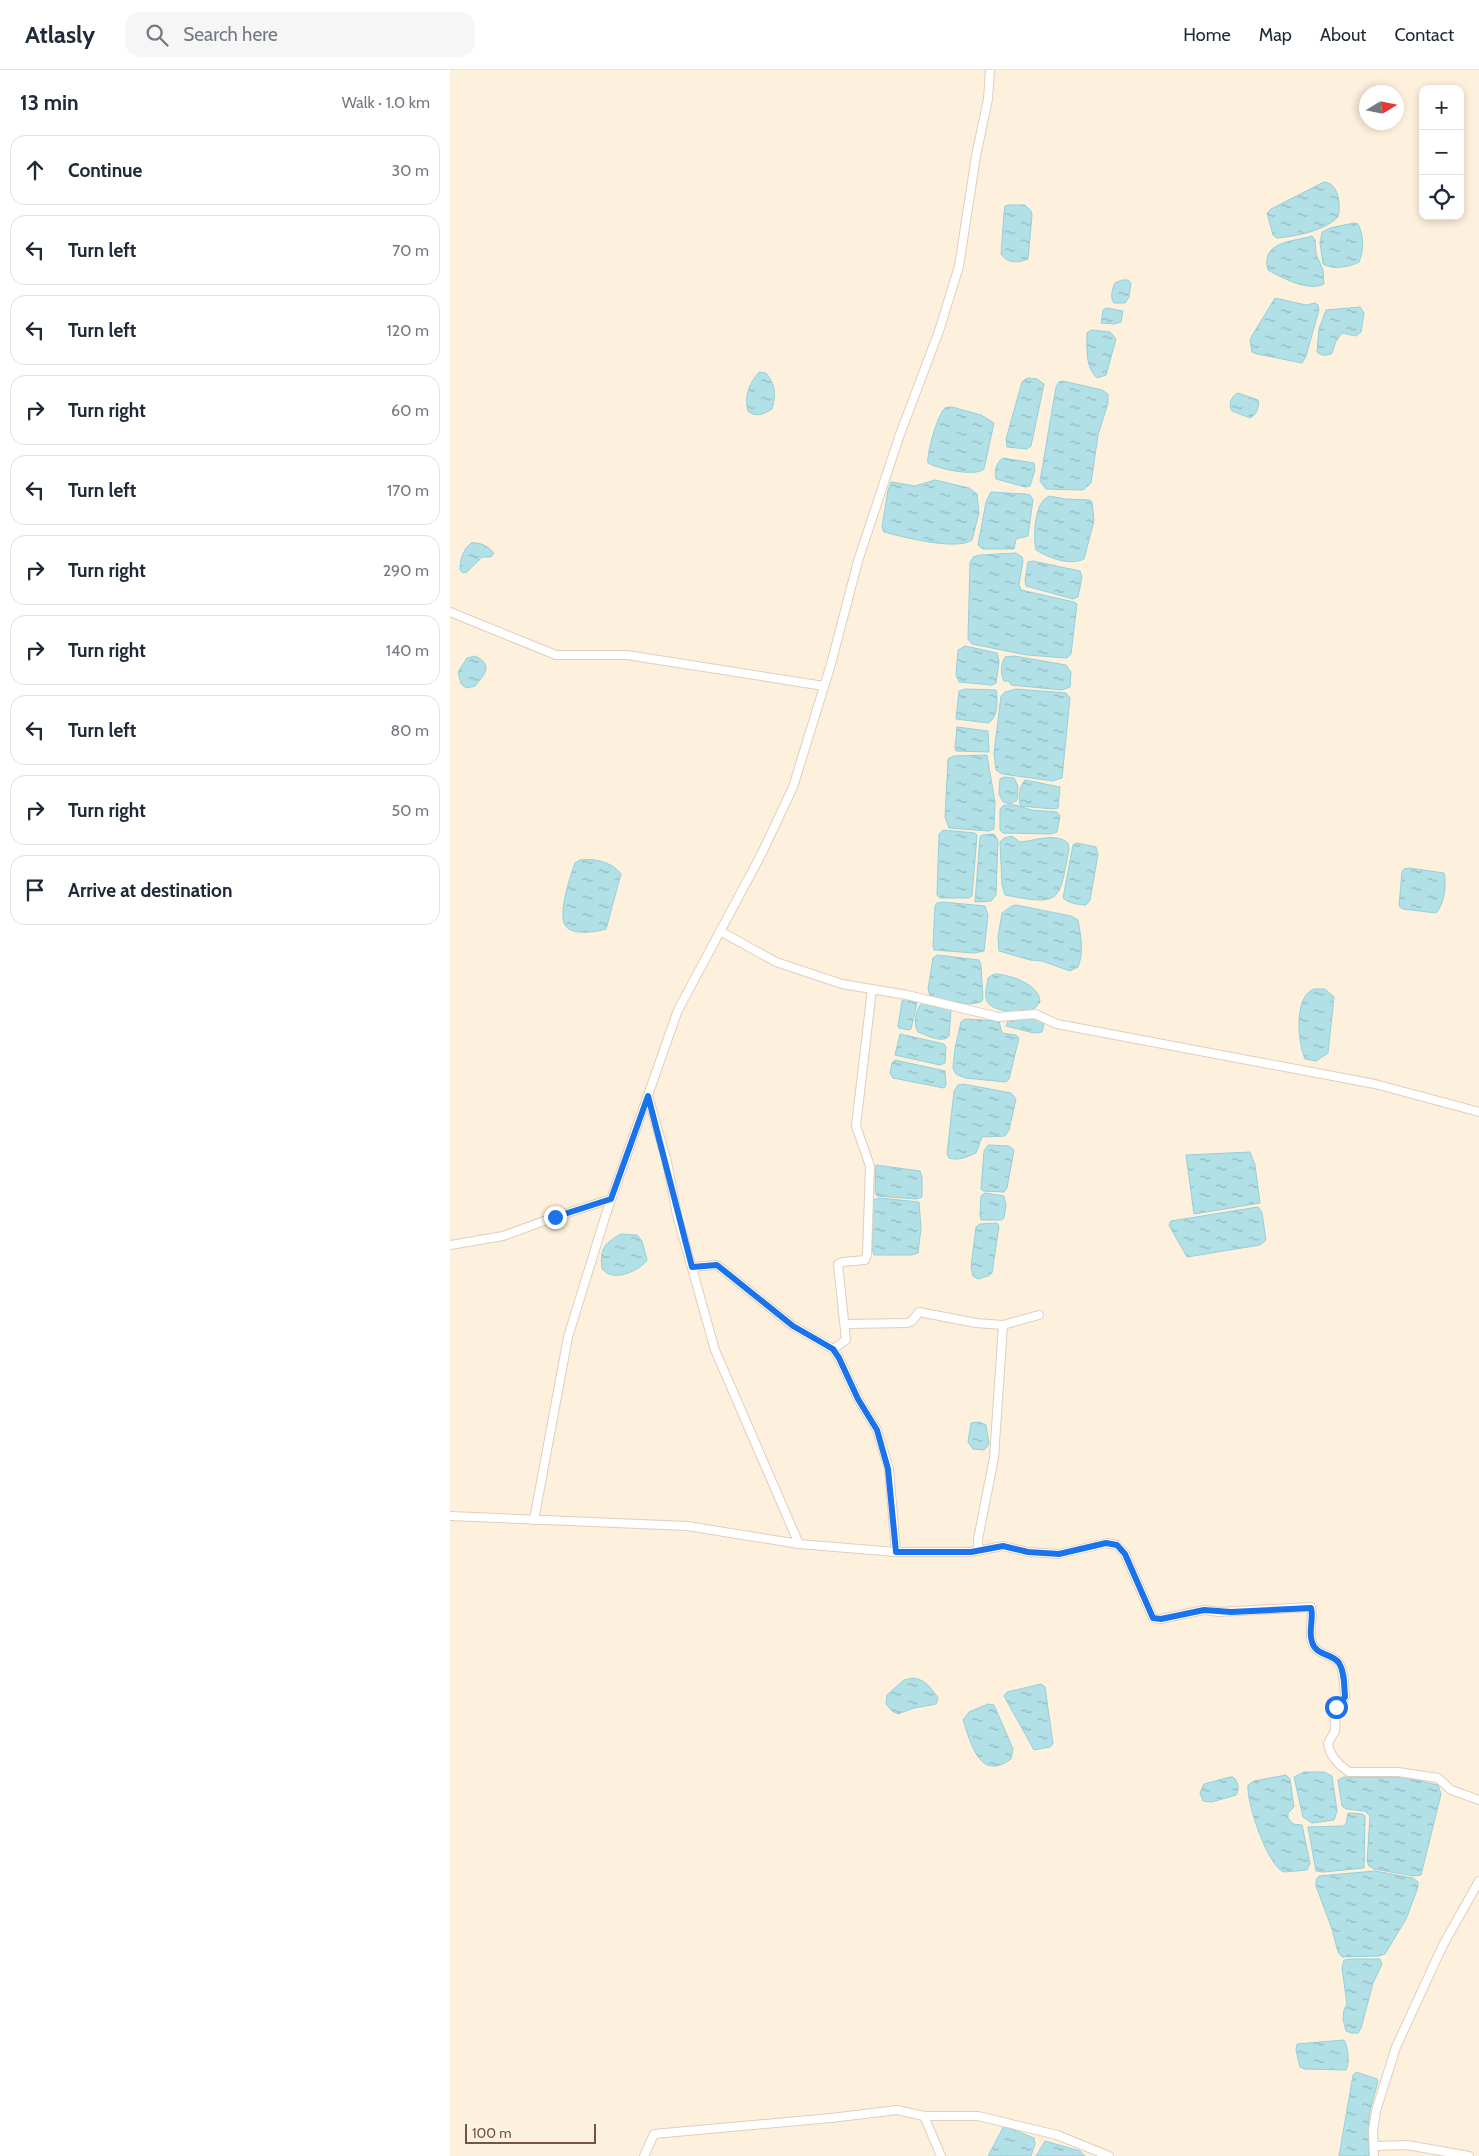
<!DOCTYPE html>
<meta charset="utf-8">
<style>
:root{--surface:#fff;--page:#f6f6f7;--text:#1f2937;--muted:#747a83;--line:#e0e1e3}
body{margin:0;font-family:Cabin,sans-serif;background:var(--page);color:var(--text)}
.controls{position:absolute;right:15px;top:15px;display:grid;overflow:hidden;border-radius:10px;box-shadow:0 2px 8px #0003}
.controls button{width:45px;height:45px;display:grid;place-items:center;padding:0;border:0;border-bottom:1px solid var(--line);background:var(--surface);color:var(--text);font:25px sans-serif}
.compass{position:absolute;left:909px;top:15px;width:45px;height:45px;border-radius:50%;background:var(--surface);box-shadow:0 2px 8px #0003;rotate:80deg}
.scale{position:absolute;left:15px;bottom:12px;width:131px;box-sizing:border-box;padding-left:5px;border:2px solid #735445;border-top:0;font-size:14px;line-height:18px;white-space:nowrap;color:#735445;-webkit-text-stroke:4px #fff4e4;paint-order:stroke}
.stop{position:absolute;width:15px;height:15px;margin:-11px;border:4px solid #1a73e8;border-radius:50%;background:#fff}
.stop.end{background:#1a73e8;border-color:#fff;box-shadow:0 1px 5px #0008}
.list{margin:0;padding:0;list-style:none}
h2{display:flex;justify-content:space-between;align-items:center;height:65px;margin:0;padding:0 20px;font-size:21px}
h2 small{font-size:16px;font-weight:400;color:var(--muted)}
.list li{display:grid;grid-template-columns:32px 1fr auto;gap:15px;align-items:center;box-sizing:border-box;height:70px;margin:0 10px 10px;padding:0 10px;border:1px solid var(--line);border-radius:15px}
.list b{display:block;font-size:19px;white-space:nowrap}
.list em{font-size:16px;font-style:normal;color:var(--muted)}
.icon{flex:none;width:28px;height:28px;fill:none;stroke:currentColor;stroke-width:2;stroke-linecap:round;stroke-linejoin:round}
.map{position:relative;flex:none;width:1029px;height:2086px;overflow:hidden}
header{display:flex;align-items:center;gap:30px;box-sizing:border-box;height:70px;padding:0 25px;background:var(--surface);border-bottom:1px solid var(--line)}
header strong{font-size:24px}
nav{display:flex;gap:28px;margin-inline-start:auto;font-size:18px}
.search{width:350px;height:45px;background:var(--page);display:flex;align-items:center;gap:12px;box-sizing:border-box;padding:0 18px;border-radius:15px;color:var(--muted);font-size:19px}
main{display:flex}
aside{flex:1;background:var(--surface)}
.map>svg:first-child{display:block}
.water{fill:url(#water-ripples);stroke:#96d0d9}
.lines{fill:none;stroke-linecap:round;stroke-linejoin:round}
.street-casing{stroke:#e3cdbc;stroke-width:10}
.street{stroke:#fff;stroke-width:8}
.route{stroke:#1a73e8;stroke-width:6}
</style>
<header>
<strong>Atlasly</strong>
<div class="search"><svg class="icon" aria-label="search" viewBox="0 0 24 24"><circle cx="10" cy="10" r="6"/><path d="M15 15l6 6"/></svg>Search here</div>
<nav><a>Home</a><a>Map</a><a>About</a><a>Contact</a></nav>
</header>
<main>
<aside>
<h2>13 min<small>Walk · 1.0 km</small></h2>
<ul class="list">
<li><svg class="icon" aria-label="ahead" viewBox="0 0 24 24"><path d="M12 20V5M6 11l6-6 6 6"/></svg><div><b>Continue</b></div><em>30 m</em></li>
<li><svg class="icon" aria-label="left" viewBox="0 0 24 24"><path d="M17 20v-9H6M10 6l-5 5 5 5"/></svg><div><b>Turn left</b></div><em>70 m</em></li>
<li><svg class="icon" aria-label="left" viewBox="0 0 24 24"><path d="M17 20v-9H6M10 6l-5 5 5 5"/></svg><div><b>Turn left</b></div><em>120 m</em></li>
<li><svg class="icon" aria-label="right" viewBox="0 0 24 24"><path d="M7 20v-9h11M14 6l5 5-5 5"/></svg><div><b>Turn right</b></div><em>60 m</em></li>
<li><svg class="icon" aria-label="left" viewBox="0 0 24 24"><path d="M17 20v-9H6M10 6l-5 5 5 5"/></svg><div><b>Turn left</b></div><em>170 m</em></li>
<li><svg class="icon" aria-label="right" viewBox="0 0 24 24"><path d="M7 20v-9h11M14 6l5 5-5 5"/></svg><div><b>Turn right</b></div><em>290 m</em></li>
<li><svg class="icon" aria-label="right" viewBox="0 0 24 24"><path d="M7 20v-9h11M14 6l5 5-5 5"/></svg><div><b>Turn right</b></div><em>140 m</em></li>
<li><svg class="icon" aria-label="left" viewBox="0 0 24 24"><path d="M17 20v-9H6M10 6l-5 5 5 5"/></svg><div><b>Turn left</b></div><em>80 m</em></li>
<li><svg class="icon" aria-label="right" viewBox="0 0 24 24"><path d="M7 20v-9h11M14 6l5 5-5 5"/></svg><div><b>Turn right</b></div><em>50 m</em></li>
<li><svg class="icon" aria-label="arrive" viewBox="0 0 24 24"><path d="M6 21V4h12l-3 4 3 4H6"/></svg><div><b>Arrive at destination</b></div></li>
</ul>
</aside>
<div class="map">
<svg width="1029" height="2086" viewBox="0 0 1029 2086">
<defs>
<pattern id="water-ripples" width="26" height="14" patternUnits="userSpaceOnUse" patternTransform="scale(1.25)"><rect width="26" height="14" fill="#b1e0e7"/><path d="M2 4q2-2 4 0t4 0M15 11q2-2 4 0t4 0" fill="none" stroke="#94b8bd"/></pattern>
</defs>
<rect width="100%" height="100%" fill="#fdf0dc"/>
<g class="water">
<path d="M874,112C889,113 891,135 888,147C874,161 847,166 827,168L823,165L817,143L821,139Z"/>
<path d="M560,135H575L581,141L582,145L578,189C569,193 558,194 551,184L554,143L555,136Z"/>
<path d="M904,153L908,154C914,165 914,181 909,192C900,197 882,200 873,194L870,173L872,162L880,158Z"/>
<path d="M862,166L865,170L866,184L873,200L874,214C859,222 832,208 818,200C810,171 843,172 862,166Z"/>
<path d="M672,210H678L681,213L679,227L675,233H664C660,228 662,219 665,213Z"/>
<path d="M825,228L856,235L865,233L868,235L869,240L856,286L852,293L807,284L802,282L800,269Z"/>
<path d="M910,237L914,243L911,262L906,266L892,263L886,271L882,283C877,286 871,286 867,282L869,259L876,240Z"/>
<path d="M656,238L673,241L671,252L664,254L651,253L653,240Z"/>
<path d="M641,260L660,262L666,269L656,305L647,308C635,296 637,279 637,263Z"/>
<path d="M309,302L316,303C326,315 326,325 322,339C314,344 306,348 298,341C294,326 299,314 309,302Z"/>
<path d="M577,308L587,309L594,314L581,376L577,379L557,377L556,369L572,312Z"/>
<path d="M613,311L652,320L658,324V333L648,365L641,413L633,420L596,419L590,411L606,317L609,312Z"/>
<path d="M788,323L808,330C810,337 806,345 800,348L782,341C778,335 781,326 788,323Z"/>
<path d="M502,337L531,345L544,353L534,399C526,407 488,399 478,393C476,385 488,343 495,338C496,337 500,337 502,337Z"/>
<path d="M553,388L584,393L585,400L580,416L575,417L546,409C544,402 546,392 553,388Z"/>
<path d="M485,410L519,418L527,424L529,443L522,470C506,481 453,467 434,462L432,457L438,420L441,412L465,416Z"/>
<path d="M541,422L575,424L580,425L583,430L578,466L566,469L564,479H533L528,475L536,432Z"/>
<path d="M600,426L615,429L640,430L642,432L644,451L634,489C620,496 599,488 586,480C583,467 584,430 600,426Z"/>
<path d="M21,473C30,472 38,476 44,483L41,487H32L17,502L13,503L10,500C10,489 13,480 21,473Z"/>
<path d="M566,483L572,487L573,491L569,514L571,520L624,532L627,534L621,584L617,588L577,585L522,574L518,569L520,493L523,487L530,485Z"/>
<path d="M583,491L630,501L632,507L628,527L623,529L576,516L575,511L578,492Z"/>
<path d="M515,576L547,583L549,591L546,613L542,615L509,612L506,605L508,580Z"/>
<path d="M25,586C43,595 36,603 25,616L16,618L11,614L8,602L17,588Z"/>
<path d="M564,586L616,595L621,602L620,617L612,620L561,615L559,611H554C550,604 551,593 555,587Z"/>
<path d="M515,619L546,620C548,630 548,648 538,653L506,649L509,621Z"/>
<path d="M566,619L616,623L620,628L612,708L603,711L552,704L546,700L544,683L551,626L555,622Z"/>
<path d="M507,657L538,661L539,682L506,681L505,678Z"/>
<path d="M537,685L545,732L544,759L539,761L499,758L495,747L498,689L504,686Z"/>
<path d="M554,707L564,708L568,716L567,730L561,734L553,732L549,724L550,709Z"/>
<path d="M575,710L610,717L608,738L603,739L571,736C567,730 570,715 575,710Z"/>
<path d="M554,735H566L581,740L607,742L610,746L607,762L601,764L553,763L550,760V739Z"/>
<path d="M493,760L525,763L527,765L522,826L519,828H490L487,825L489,764Z"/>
<path d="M544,764L548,770L546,825L541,831L525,832L530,767L532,765Z"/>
<path d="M562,766L570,772C585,771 605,762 618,773L619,779C609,832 612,836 555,825L552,815L550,772L554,768Z"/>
<path d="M627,773L646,777L648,784L640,830L636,835C629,835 618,833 613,828L623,775Z"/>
<path d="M130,790C145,788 162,792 171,804L156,859C147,862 121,866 115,855C108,844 120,806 125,793Z"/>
<path d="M959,798L994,803C997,814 994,835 986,843L953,839L949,836L952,802L954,799Z"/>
<path d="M493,832L535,836L538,845L534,881L524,883L484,880L483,875L485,836L487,833Z"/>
<path d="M566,835L621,846L628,850C631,867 634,881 628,897L620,901L592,891L580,890L549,881L548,867L552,843L562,836Z"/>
<path d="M487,885L529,890L531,895L533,929L531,932L520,934L484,929L480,926L478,919L483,888Z"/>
<path d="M544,904C558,904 590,914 590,932C588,934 587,936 585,938C575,944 542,943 537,931C534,924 537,915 538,908Z"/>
<path d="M864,919H875L884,927L878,983L866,991L855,989C848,973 843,927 864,919Z"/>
<path d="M456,929L467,933L461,959L459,960L449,958L448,956L452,931Z"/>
<path d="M472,933L501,940L499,966C492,974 477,965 468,962C463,954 465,940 472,933Z"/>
<path d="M581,948L589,950L594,954L592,962L584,963L556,956L558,951Z"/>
<path d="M515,949L549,951L552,963L566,965L569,968L559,1009L556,1012L515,1008L506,1004L503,998L505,978L511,952Z"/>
<path d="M450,964L494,974L496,977L495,993L490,995L445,985Z"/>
<path d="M445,990L495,1001L496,1015L494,1018L489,1017L443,1008L440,1003L442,993Z"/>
<path d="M513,1014L561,1023L566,1029L559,1060L555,1066L532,1067L526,1083C516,1087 509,1091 499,1088L497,1084L504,1021L508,1015Z"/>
<path d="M538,1075L559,1076L564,1080L557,1118L554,1122L533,1121L531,1119L534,1081Z"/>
<path d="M800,1082L805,1095L810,1133L744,1144L736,1085Z"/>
<path d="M426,1095L470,1101L472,1107V1127L466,1129L427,1126L425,1122Z"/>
<path d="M535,1123L554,1126L556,1135L554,1148L551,1150H531L530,1145L531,1126Z"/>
<path d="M429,1128L469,1132L471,1158L468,1183L461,1185H424L422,1178V1132L423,1130Z"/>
<path d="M808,1137L812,1143L816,1170L810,1175L737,1187L719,1155L721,1151Z"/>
<path d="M547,1153L549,1156L542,1203L538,1206L528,1209L523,1206L521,1197L526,1157L530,1154Z"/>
<path d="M171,1164L187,1165L192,1171L197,1190C191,1199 171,1209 159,1204C156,1203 155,1201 152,1199C150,1179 153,1174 171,1164Z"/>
<path d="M529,1352L536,1355L539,1374L534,1380L523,1379L518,1372L521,1353Z"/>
<path d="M463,1608C475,1609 482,1619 488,1628L486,1634L464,1638L448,1644L442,1641L436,1634L437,1625L454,1610Z"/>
<path d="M591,1614L595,1617L603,1674L600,1677L584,1680L554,1626L557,1622Z"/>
<path d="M538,1634L544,1635L563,1679L561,1689C530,1712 521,1674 513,1650L519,1642Z"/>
<path d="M854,1702H874L882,1706L887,1741L884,1750L862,1753L853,1747L844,1707Z"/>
<path d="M836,1705L840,1709L844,1737L838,1743V1748L843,1754L852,1755L860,1793L857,1800L834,1802C818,1797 796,1732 798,1715L804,1711Z"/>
<path d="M780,1707H783C788,1711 790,1719 786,1725L762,1732L753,1731L750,1723L754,1714Z"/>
<path d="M894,1707H953L988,1715L991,1724L971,1805L964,1806L924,1799L919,1796L917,1791L920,1746L915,1741L896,1739L892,1736L888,1710Z"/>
<path d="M898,1743L912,1744L915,1746L914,1798L873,1802L866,1801L858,1757L893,1756L896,1754Z"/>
<path d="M925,1801L963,1808L968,1812V1817L956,1849L935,1884L929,1886L892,1887L888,1882L882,1859L866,1816V1810L869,1806Z"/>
<path d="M902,1889H930L932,1894L923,1913L911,1958L908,1963H901L896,1961L893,1949L894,1940L897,1934L892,1898L894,1890Z"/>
<path d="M894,1970C898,1977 900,1993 896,2000L855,1999L850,1997L846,1980L847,1974Z"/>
<path d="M906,2002L927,2009L928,2011L919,2045V2086H889L903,2005Z"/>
<path d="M554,2056L584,2068L585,2074L581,2086H538Z"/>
<path d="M595,2071L630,2081L635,2086H586Z"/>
</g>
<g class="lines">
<g class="street-casing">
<g id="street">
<path d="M0,542L106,585H177L374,616"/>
<path d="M270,861L326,892L392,914L457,925L548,947L585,944L607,954L925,1014L1029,1042"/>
<path d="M198,1026L217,1092L227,1145L265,1280L349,1474"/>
<path d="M0,1175L53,1166L105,1147L161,1129"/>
<path d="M242,1197L267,1195L343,1256L383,1279L389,1288L408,1329L427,1360L439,1399L446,1482"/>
<path d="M396,1254L457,1253L462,1251L469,1242L526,1253L553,1255L589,1245"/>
<path d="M383,1279L396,1270L388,1194L393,1192L415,1190L417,1184L420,1096L406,1056L422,919"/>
<path d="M0,1446L237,1456L349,1474L446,1482H521L553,1476L578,1482L609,1484L657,1473L667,1475L675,1484L703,1548L711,1549L754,1540L769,1542L861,1537C864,1549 858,1561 862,1572C866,1586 882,1583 889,1593C895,1603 894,1616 895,1627L886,1637L885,1661L878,1673C879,1686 889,1695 899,1702H948L988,1708L1001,1720L1029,1730"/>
<path d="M84,1450L118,1267L156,1144L228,940L311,785L343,717L381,594L408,491L449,367L489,261L509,196L526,86L538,29L540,0"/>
<path d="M528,1481V1469L544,1388L553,1255"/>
<path d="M474,2046L491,2086"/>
<path d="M925,2076L957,2075L1019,2086"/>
<path d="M194,2086L204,2064L381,2048L447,2040L474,2046H528L607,2065L659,2086"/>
<path d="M924,2086L923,2060L926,2041L946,1977L993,1875L1029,1811"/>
</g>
</g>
<use href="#street" class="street"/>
</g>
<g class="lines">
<path class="route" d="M105,1147L161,1129L198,1026L242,1197L267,1195L343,1256L383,1279L389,1288L408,1329L427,1360L438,1399L446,1482H521L553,1476L578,1482L609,1484L656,1473L667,1475L675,1484L703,1548L711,1549L754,1540L781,1542L861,1538C864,1549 858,1561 862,1572C866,1586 882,1583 889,1593C895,1603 894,1616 895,1627L886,1637"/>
</g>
</svg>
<div class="controls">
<button>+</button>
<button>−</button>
<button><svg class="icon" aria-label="locate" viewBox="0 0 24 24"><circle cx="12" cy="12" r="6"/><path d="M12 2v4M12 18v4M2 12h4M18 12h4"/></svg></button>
</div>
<svg class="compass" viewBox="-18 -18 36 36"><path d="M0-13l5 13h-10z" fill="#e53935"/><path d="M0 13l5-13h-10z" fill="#747a83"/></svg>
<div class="scale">100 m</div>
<div class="stop" style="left:886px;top:1637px"></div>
<div class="stop end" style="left:105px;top:1147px"></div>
</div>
</main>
